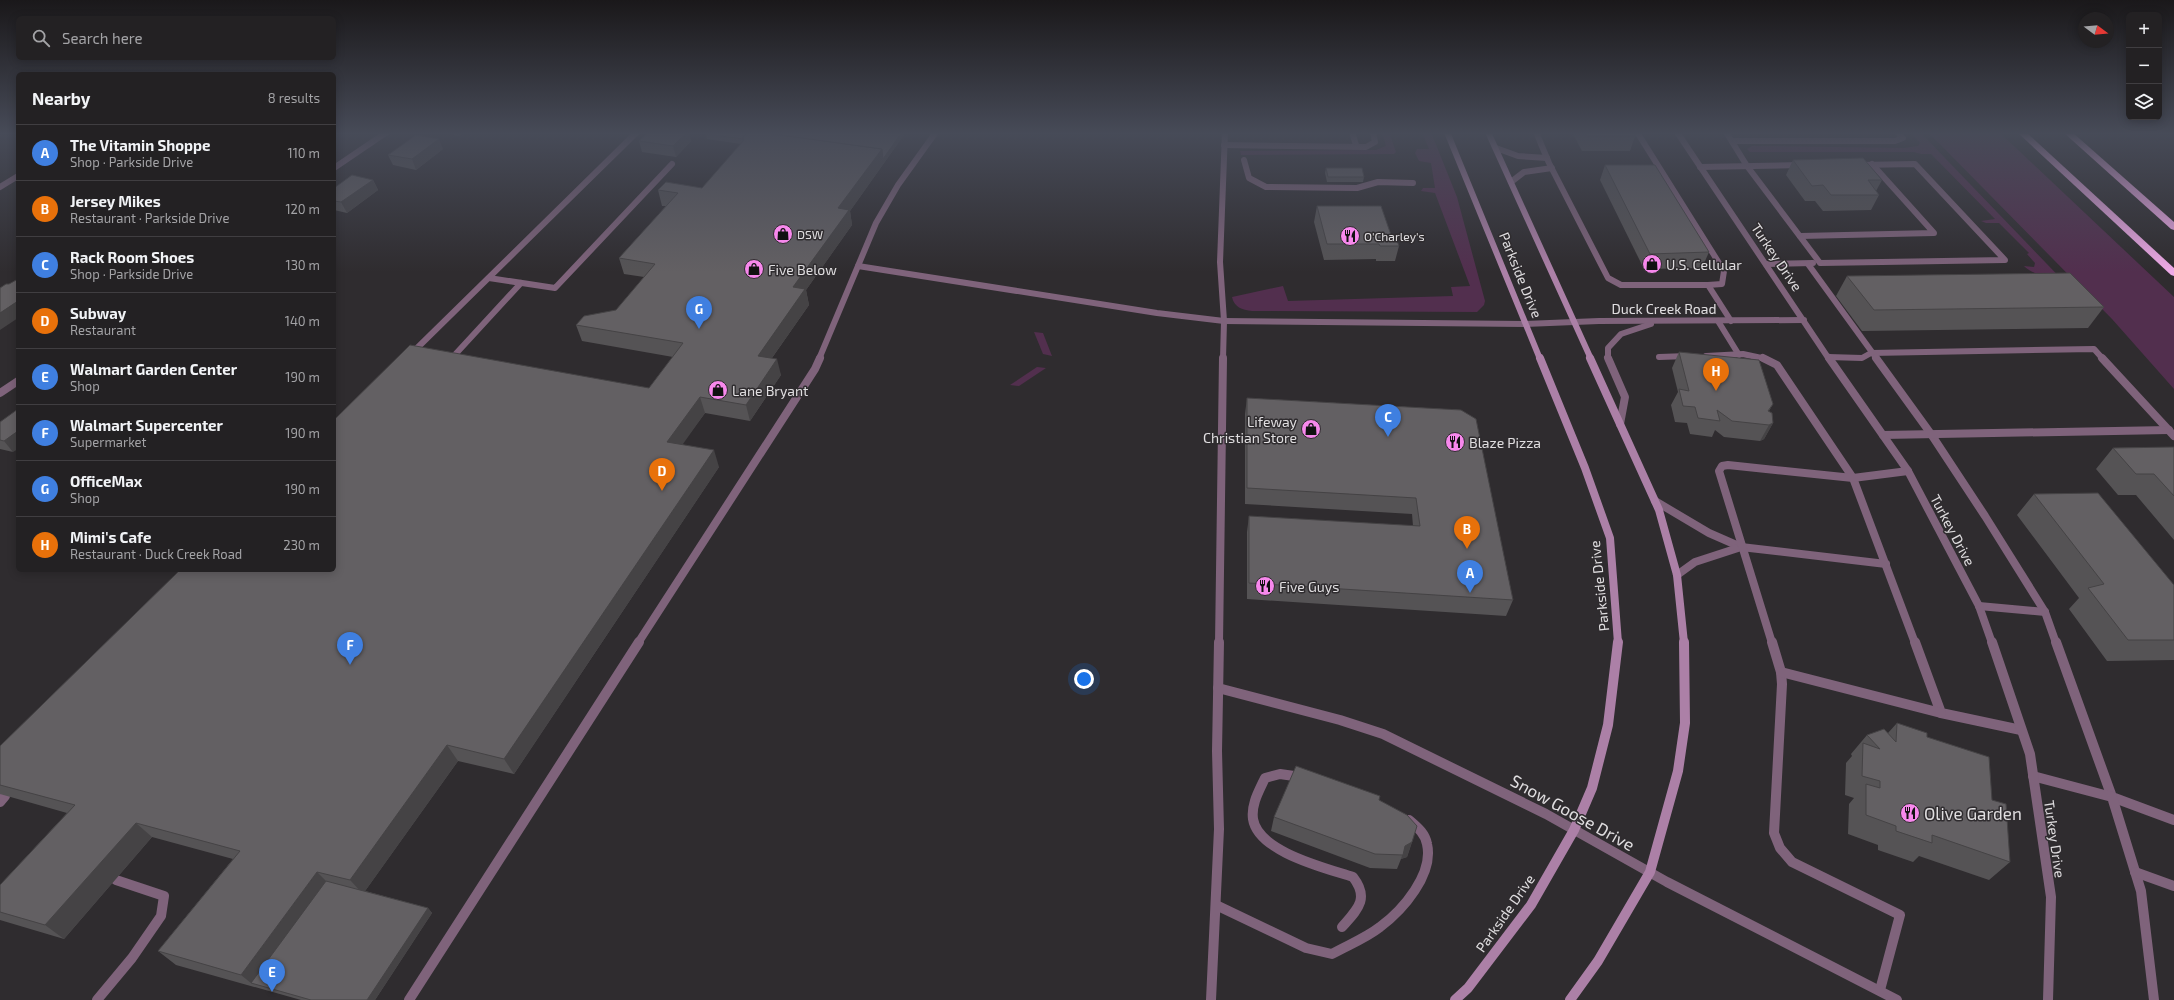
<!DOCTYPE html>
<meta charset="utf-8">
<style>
:root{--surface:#232123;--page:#2f2e30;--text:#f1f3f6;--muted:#a3a3a6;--line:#403e41;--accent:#8bbbb9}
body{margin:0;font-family:"Exo 2",sans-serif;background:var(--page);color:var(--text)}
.controls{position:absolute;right:12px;top:12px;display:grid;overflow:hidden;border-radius:6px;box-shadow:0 2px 10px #0003}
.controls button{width:36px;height:36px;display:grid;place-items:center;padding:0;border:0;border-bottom:1px solid var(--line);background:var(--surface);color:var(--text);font:20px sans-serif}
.compass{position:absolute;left:2078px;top:12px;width:36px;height:36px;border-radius:50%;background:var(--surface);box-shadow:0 2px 10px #0003;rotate:106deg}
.you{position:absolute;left:1084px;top:679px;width:14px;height:14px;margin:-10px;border:3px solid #fff;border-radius:50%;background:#1a73e8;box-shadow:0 0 0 6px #1a73e833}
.badge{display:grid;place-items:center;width:26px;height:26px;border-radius:50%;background:var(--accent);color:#fff;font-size:13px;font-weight:700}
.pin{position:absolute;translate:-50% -33px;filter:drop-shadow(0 1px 2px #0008)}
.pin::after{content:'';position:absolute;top:21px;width:14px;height:12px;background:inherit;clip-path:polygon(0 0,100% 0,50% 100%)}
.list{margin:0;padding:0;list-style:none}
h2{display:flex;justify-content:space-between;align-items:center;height:52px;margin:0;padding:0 16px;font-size:17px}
h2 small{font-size:13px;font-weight:400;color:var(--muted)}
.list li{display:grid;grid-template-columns:26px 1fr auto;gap:12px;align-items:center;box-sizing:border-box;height:56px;padding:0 16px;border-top:1px solid var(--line)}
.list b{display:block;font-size:15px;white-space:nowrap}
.list p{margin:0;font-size:13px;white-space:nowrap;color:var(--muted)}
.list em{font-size:13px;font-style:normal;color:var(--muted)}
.icon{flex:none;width:22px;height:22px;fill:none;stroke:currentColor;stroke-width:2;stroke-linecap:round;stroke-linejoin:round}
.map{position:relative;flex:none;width:2174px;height:1000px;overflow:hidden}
.search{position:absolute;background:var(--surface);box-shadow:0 2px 10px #0003;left:16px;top:16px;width:320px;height:44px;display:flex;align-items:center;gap:10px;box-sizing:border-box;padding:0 14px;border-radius:6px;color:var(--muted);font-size:15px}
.panel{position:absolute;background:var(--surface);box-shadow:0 2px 10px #0003;left:16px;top:72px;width:320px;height:500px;border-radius:6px}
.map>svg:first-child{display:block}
.green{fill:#522f4e}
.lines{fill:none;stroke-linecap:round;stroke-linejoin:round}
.lane-far2{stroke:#7f637b;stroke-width:6}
.lane-far1{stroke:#7f637b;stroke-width:8}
.lane{stroke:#7f637b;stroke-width:10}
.street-far2{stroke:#7f637b;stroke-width:6}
.street-far1{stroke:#7f637b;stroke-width:8}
.street{stroke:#7f637b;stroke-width:10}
.secondary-far2{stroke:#ac80a7;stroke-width:6}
.secondary-far1{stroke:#ac80a7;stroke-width:8}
.secondary{stroke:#ac80a7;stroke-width:10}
.highway{fill:#efaae7;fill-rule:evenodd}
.wall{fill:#555355}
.shaded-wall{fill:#454345}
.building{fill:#636063;stroke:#454345}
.labels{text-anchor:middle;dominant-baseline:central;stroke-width:3;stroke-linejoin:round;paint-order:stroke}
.far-poi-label{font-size:12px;fill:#e0dee0;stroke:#2f2c2f;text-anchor:start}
.street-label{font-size:14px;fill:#e0dee0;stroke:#2f2c2f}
.poi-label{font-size:14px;fill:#e0dee0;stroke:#2f2c2f;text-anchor:start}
.near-street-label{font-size:17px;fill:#e0dee0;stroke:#2f2c2f}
.near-poi-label{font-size:17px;fill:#e0dee0;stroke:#2f2c2f;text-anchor:start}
</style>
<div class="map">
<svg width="2174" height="1000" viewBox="0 0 2174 1000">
<rect width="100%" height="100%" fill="#2f2c2f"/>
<g class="green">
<path d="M1382,132H1389L1396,152L1394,154L1241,155L1240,151L1376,150L1386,146Z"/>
<path d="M1422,132H1431L1457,197L1485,301L1484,305L1477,312L1252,311C1242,310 1234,307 1232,297L1283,286L1288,301L1453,296L1451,287L1470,286L1435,193L1421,191L1423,188H1435L1431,163L1419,161L1415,153L1417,149H1429Z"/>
<path d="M1910,132H1920L2071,289C2061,284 2030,273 2024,266L2034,267L2035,263L2027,254L2029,253L1999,223H1986L1981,221L1995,219L1931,154H1921L1914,152H1750L1747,149L1752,146L1904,148L1918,146L1920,143Z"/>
<path d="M1928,132H1999L2174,297V389L2112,319Z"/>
<path d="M1034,332L1043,333L1052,356L1043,354Z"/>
<path d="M1037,367L1046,368L1019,386L1010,385Z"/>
</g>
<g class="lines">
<g class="lane-far2">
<path d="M1352,132L1356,145"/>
<path d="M1536,132L1549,163L1608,278L1621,285H1708L1731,321"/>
<path d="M1637,132L1724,271L1722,284L1708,285"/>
<path d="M1726,132L1747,166L1820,263L2005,260L1915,164L1859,165"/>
<path d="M1732,141H1895L1903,138L1897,132"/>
<path d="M1224,145L1366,147L1375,142L1373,132"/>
<path d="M1496,148L1518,156L1547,158"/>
<path d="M1244,160L1249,178L1266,187L1357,188L1378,182L1413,183"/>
<path d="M1700,167L1801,165"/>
<path d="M1511,182L1524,172L1552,168"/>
<path d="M1800,236L1934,233L1872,164"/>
<path d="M1766,264L1813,263"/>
<path d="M1808,264L1877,359"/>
<path d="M858,266L1157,313L1224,321"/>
<path d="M489,278L555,288L672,164"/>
<path d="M1718,321L1739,355"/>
<path d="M412,353L637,132"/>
<path d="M1706,356L1743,354L1766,359"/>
<path d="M1659,357L1688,356"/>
<path d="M1828,357L1862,358L1871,353L2094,349L2103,359"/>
<path d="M451,359L521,283"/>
<path d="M819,359L876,223L898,185L936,132"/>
</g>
<g class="lane-far1">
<path d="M1763,358L1777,365L1853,478L1915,643"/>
<path d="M1876,358L1931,434L1985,516L2045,612L2056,643"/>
<path d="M2102,358L2174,436"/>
<path d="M450,360L452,358"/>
<path d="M1883,435L2169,430"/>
<path d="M1655,501L1709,533L1741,547L1886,564"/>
<path d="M1677,575L1695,562L1741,547"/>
<path d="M1979,606L2045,612"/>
<path d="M638,643L815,369L820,358"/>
<path d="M1772,643L1719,471L1722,466L1728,465L1853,478L1908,471"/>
</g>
<g class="lane">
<path d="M1772,642L1781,672L1782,684L1774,833L1780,848L1792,862L1900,915L1880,990"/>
<path d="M1915,642L1941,713L2021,730"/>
<path d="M2056,642L2112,797L2174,820"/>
<path d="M1781,672L1941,713"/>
<path d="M2033,776L2112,797L2141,891L2154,1000"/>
<path d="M1301,777L1280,774L1265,778C1259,791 1251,804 1253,819C1258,852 1326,868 1353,877C1370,899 1357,910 1342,927"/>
<path d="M0,802L5,796"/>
<path d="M2135,872L2174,886"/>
<path d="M1216,905L1306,948L1332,954C1348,945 1366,938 1380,927C1403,910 1434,874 1427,844C1425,833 1417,827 1409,820"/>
<path d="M97,1000L132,958L161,916L164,896L116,880"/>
<path d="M409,1000L639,642"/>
</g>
<g class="street-far2">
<path d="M1677,132L1829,359"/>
<path d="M334,168L387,132"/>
<path d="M0,187L18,176"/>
<path d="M1224,321L1525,324L1599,321L1804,320"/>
<path d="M1223,359L1224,321L1220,262L1225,132"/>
<path d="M1608,359V348L1621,334L1651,324"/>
</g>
<g class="street-far1">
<path d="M1608,358L1625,397L1620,424"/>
<path d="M1829,358L1908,471L1979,606L1992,643"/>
<path d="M0,393L18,381"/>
<path d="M1219,643L1223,358"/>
</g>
<g class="street">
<path d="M1992,642L2030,754L2051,897L2048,1000"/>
<path d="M1218,688L1340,720L1383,734L1546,814L1667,882L1897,1000"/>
<path d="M1211,1000L1219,829L1217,751L1219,642"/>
</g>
<g class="secondary-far2">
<path d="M1447,132L1540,359"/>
<path d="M1488,132L1591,359"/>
</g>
<g class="secondary-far1">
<path d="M1540,358L1585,468L1610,538L1618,643"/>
<path d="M1590,358L1659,510L1677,575L1684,643"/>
</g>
<g class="secondary">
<path d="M1455,1000L1468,988L1531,905L1574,830L1592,788L1608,725L1618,642"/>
<path d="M1570,1000L1598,961L1650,872L1678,771L1685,723L1684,642"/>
</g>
<g class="highway">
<path d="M2017,132H2026L2174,268V276L2171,275Z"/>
<path d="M2063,132H2072L2174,222V230L2171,229Z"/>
</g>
</g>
<g class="wall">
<path d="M442,132H464L459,136Z"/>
<path d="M649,132H688L691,141L676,157L642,152L639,141Z"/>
<path d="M906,132L850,211L852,225L806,290L809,305L772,358L781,375L750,421L705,413L682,444L719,467L514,774L458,761L365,891L428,908L432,913L375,1000H301L176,965L158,951L233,859L152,837L64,939L0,920V885L67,813L0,794V746L649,388L673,357L582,341L576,325L616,310L644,277L624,274L619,258L666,206H662L658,190L702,188L741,144L707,139L706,134Z"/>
<path d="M1572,132H1633L1635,136L1630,151H1582Z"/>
<path d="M443,149L416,170L393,165L388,155Z"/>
<path d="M1793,160L1882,180L1876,191L1879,195L1871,210L1823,211L1815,201H1805L1786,175Z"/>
<path d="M1605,165L1709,252L1702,268L1644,269L1600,180Z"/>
<path d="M1326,168L1364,177L1363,182H1327L1325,173Z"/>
<path d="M373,180L378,190L347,213L334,210V188Z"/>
<path d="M1317,206L1391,235L1399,246L1395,261H1376V259L1324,260L1314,222Z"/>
<path d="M1847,276L2104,307L2088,328L1862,331L1836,296Z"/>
<path d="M1679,352L1773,404L1769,411L1773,423L1764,439L1760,441L1724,437L1715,430L1712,437L1690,434L1687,423L1675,422L1671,405L1678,392L1672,368Z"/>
<path d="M1247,398L1461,410L1513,600L1506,616L1247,599V532L1249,516L1413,526L1412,514L1245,504V414Z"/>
<path d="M0,422L13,452L0,449Z"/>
<path d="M2174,447V540L2136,495H2118L2096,469L2113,448Z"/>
<path d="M2034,494L2174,585V660L2107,661L2069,609L2079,598L2017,515Z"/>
<path d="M1897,723L1927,737L1992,800L2010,862L1989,880L1919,856L1913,862L1878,850V845L1848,834L1849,804L1854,798L1845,795L1846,763L1852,756L1851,754L1867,735L1888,733Z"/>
<path d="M1379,800L1412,842L1407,857L1401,859L1397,869L1370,868L1271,831L1274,817Z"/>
</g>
<g class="shaded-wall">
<path d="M458,132H464L459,136Z"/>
<path d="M687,132H688L691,141L676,157L673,146Z"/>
<path d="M902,132H906L850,211L852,225L806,290L809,305L762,372L758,356L793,287L838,208L882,149Z"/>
<path d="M439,139L443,149L416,170L412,159Z"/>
<path d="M373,180L378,190L347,213L341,202Z"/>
<path d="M18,301V318L0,330V313Z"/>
<path d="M777,359L781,375L750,421L746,405Z"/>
<path d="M700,397L705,413L673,458L667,442Z"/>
<path d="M1773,423L1764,439L1760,441L1769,425Z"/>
<path d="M18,431V449L13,452L4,441Z"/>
<path d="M714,450L719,467L514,774L504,759Z"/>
<path d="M447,745L458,761L363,894L350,880Z"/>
<path d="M136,823L152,837L64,939L45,925Z"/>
<path d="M1412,842L1407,857L1401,859L1405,846Z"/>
<path d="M317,872L331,886L251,983L241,975Z"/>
<path d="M428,908L432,913L375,1000H367Z"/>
</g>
<g class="building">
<path d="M649,132H687L673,146L639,141Z"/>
<path d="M708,132H747L743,137V139L706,134Z"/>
<path d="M747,132H759L882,149L838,208L849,210L793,287L805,289L758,356L777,359L746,405L700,397L667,442L714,450L504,759L447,745L350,880L317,872L241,975L158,951L240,851L136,823L45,925L0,912V885L75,805L0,785V746L180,570H334V420L410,345L649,388L683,343L576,325L584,316L616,310L655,264L619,258L678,193L658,190L666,182L702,188L744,140L743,137Z"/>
<path d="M759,132H902L883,159L882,149Z"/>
<path d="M1585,132H1633L1635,136H1587Z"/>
<path d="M416,135L439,139L412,159L388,155Z"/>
<path d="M1863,158L1882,180H1868L1879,195H1831L1823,185L1812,186L1793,160Z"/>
<path d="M1605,165H1655L1709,252L1650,254Z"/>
<path d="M1326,168H1362L1364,177H1328Z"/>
<path d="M352,175L373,180L341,202L334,201V188Z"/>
<path d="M1317,206H1381L1391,235H1395L1399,246H1380L1379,244H1327Z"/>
<path d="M2070,273L2104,307L1874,310L1847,276Z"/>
<path d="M18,279V301L0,313V288L6,284H9Z"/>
<path d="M1679,352L1759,360L1773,404L1768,411L1772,413L1773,423L1769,425L1732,421L1717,410L1720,421L1698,418L1695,407L1683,406L1679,389L1689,391Z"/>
<path d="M1247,398L1461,410L1476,419L1513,600L1249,583V516L1420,526L1416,498L1247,488Z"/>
<path d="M18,409V431L4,441L0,440V422Z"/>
<path d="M2174,447V496L2154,474H2136L2113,448Z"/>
<path d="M2098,493L2174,585V640H2128L2088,588L2104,584L2034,494Z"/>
<path d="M1897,723L1927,733V737L1989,757L1992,800L2006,804L2010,862L1932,835V843L1896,831V826L1866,815V784L1880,788V781L1862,776L1863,743L1880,749L1867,735L1884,729L1896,742Z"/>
<path d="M1296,766L1380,796L1379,800L1407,815L1417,826L1412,842L1405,846L1403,855L1375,854L1274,817Z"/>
<path d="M326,881L428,908L367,1000H311L251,983Z"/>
</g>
<linearGradient id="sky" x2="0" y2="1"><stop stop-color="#1a181a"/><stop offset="0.49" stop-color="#474b58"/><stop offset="1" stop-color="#474b58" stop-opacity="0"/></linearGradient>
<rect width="2174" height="272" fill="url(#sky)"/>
<defs>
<g id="shop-disc" transform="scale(1)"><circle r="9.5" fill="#f788ec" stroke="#2f2c2f"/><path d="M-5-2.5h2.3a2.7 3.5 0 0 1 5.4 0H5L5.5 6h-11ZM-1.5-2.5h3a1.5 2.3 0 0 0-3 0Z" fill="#111"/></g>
<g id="restaurant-disc" transform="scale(1)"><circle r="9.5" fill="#f788ec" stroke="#2f2c2f"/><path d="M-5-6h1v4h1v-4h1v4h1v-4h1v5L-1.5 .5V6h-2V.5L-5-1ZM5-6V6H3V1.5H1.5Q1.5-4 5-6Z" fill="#111"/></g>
</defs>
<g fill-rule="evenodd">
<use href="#shop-disc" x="783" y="234"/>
<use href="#restaurant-disc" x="1350" y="236"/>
<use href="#shop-disc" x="1652" y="264"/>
<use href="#shop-disc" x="754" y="269"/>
<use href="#shop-disc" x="718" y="390"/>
<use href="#shop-disc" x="1311" y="429"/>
<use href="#restaurant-disc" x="1455" y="442"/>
<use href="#restaurant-disc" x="1265" y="586"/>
<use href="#restaurant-disc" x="1910" y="813"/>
</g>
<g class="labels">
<g class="far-poi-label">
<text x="797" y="234">DSW</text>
<text x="1364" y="236">O'Charley's</text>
</g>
<g class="street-label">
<text transform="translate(1777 257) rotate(56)">Turkey Drive</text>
<text transform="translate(1521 275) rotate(68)">Parkside Drive</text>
<text x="1664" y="308">Duck Creek Road</text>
<text transform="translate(1953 530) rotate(62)">Turkey Drive</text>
<text transform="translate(1599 586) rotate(-96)">Parkside Drive</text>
<text transform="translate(2055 839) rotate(82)">Turkey Drive</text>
<text transform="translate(1505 913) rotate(-55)">Parkside Drive</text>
</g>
<g class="poi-label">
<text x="1666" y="264">U.S. Cellular</text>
<text x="768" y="269">Five Below</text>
<text x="732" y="390">Lane Bryant</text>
<text x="1297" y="421" text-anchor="end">Lifeway<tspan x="1297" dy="16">Christian Store</tspan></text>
<text x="1469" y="442">Blaze Pizza</text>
<text x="1279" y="586">Five Guys</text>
</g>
<g class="near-street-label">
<text transform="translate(1573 812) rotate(29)">Snow Goose Drive</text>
</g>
<g class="near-poi-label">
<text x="1924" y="813">Olive Garden</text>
</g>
</g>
</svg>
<div class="controls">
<button>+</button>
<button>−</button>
<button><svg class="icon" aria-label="layers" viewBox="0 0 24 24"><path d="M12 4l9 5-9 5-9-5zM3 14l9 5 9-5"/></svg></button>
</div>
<svg class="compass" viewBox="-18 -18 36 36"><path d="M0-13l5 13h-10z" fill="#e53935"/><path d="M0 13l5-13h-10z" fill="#a3a3a6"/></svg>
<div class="you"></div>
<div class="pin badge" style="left:1470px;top:593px;background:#3f7fe0">A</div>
<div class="pin badge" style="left:1467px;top:549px;background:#e8710a">B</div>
<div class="pin badge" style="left:1388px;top:437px;background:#3f7fe0">C</div>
<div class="pin badge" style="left:662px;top:491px;background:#e8710a">D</div>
<div class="pin badge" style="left:272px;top:992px;background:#3f7fe0">E</div>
<div class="pin badge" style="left:350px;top:665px;background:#3f7fe0">F</div>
<div class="pin badge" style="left:699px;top:329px;background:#3f7fe0">G</div>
<div class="pin badge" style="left:1716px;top:391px;background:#e8710a">H</div>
<div class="search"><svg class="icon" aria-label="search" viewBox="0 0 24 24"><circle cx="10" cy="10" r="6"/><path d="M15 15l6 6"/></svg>Search here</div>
<section class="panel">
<h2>Nearby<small>8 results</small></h2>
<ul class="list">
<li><span class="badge" style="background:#3f7fe0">A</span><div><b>The Vitamin Shoppe</b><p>Shop · Parkside Drive</p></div><em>110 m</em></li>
<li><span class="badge" style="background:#e8710a">B</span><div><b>Jersey Mikes</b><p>Restaurant · Parkside Drive</p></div><em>120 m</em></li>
<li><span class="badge" style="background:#3f7fe0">C</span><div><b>Rack Room Shoes</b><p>Shop · Parkside Drive</p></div><em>130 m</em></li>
<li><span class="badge" style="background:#e8710a">D</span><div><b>Subway</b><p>Restaurant</p></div><em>140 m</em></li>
<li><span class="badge" style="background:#3f7fe0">E</span><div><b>Walmart Garden Center</b><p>Shop</p></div><em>190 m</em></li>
<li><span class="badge" style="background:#3f7fe0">F</span><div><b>Walmart Supercenter</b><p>Supermarket</p></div><em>190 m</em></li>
<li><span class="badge" style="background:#3f7fe0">G</span><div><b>OfficeMax</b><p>Shop</p></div><em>190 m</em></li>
<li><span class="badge" style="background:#e8710a">H</span><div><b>Mimi's Cafe</b><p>Restaurant · Duck Creek Road</p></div><em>230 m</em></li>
</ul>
</section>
</div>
